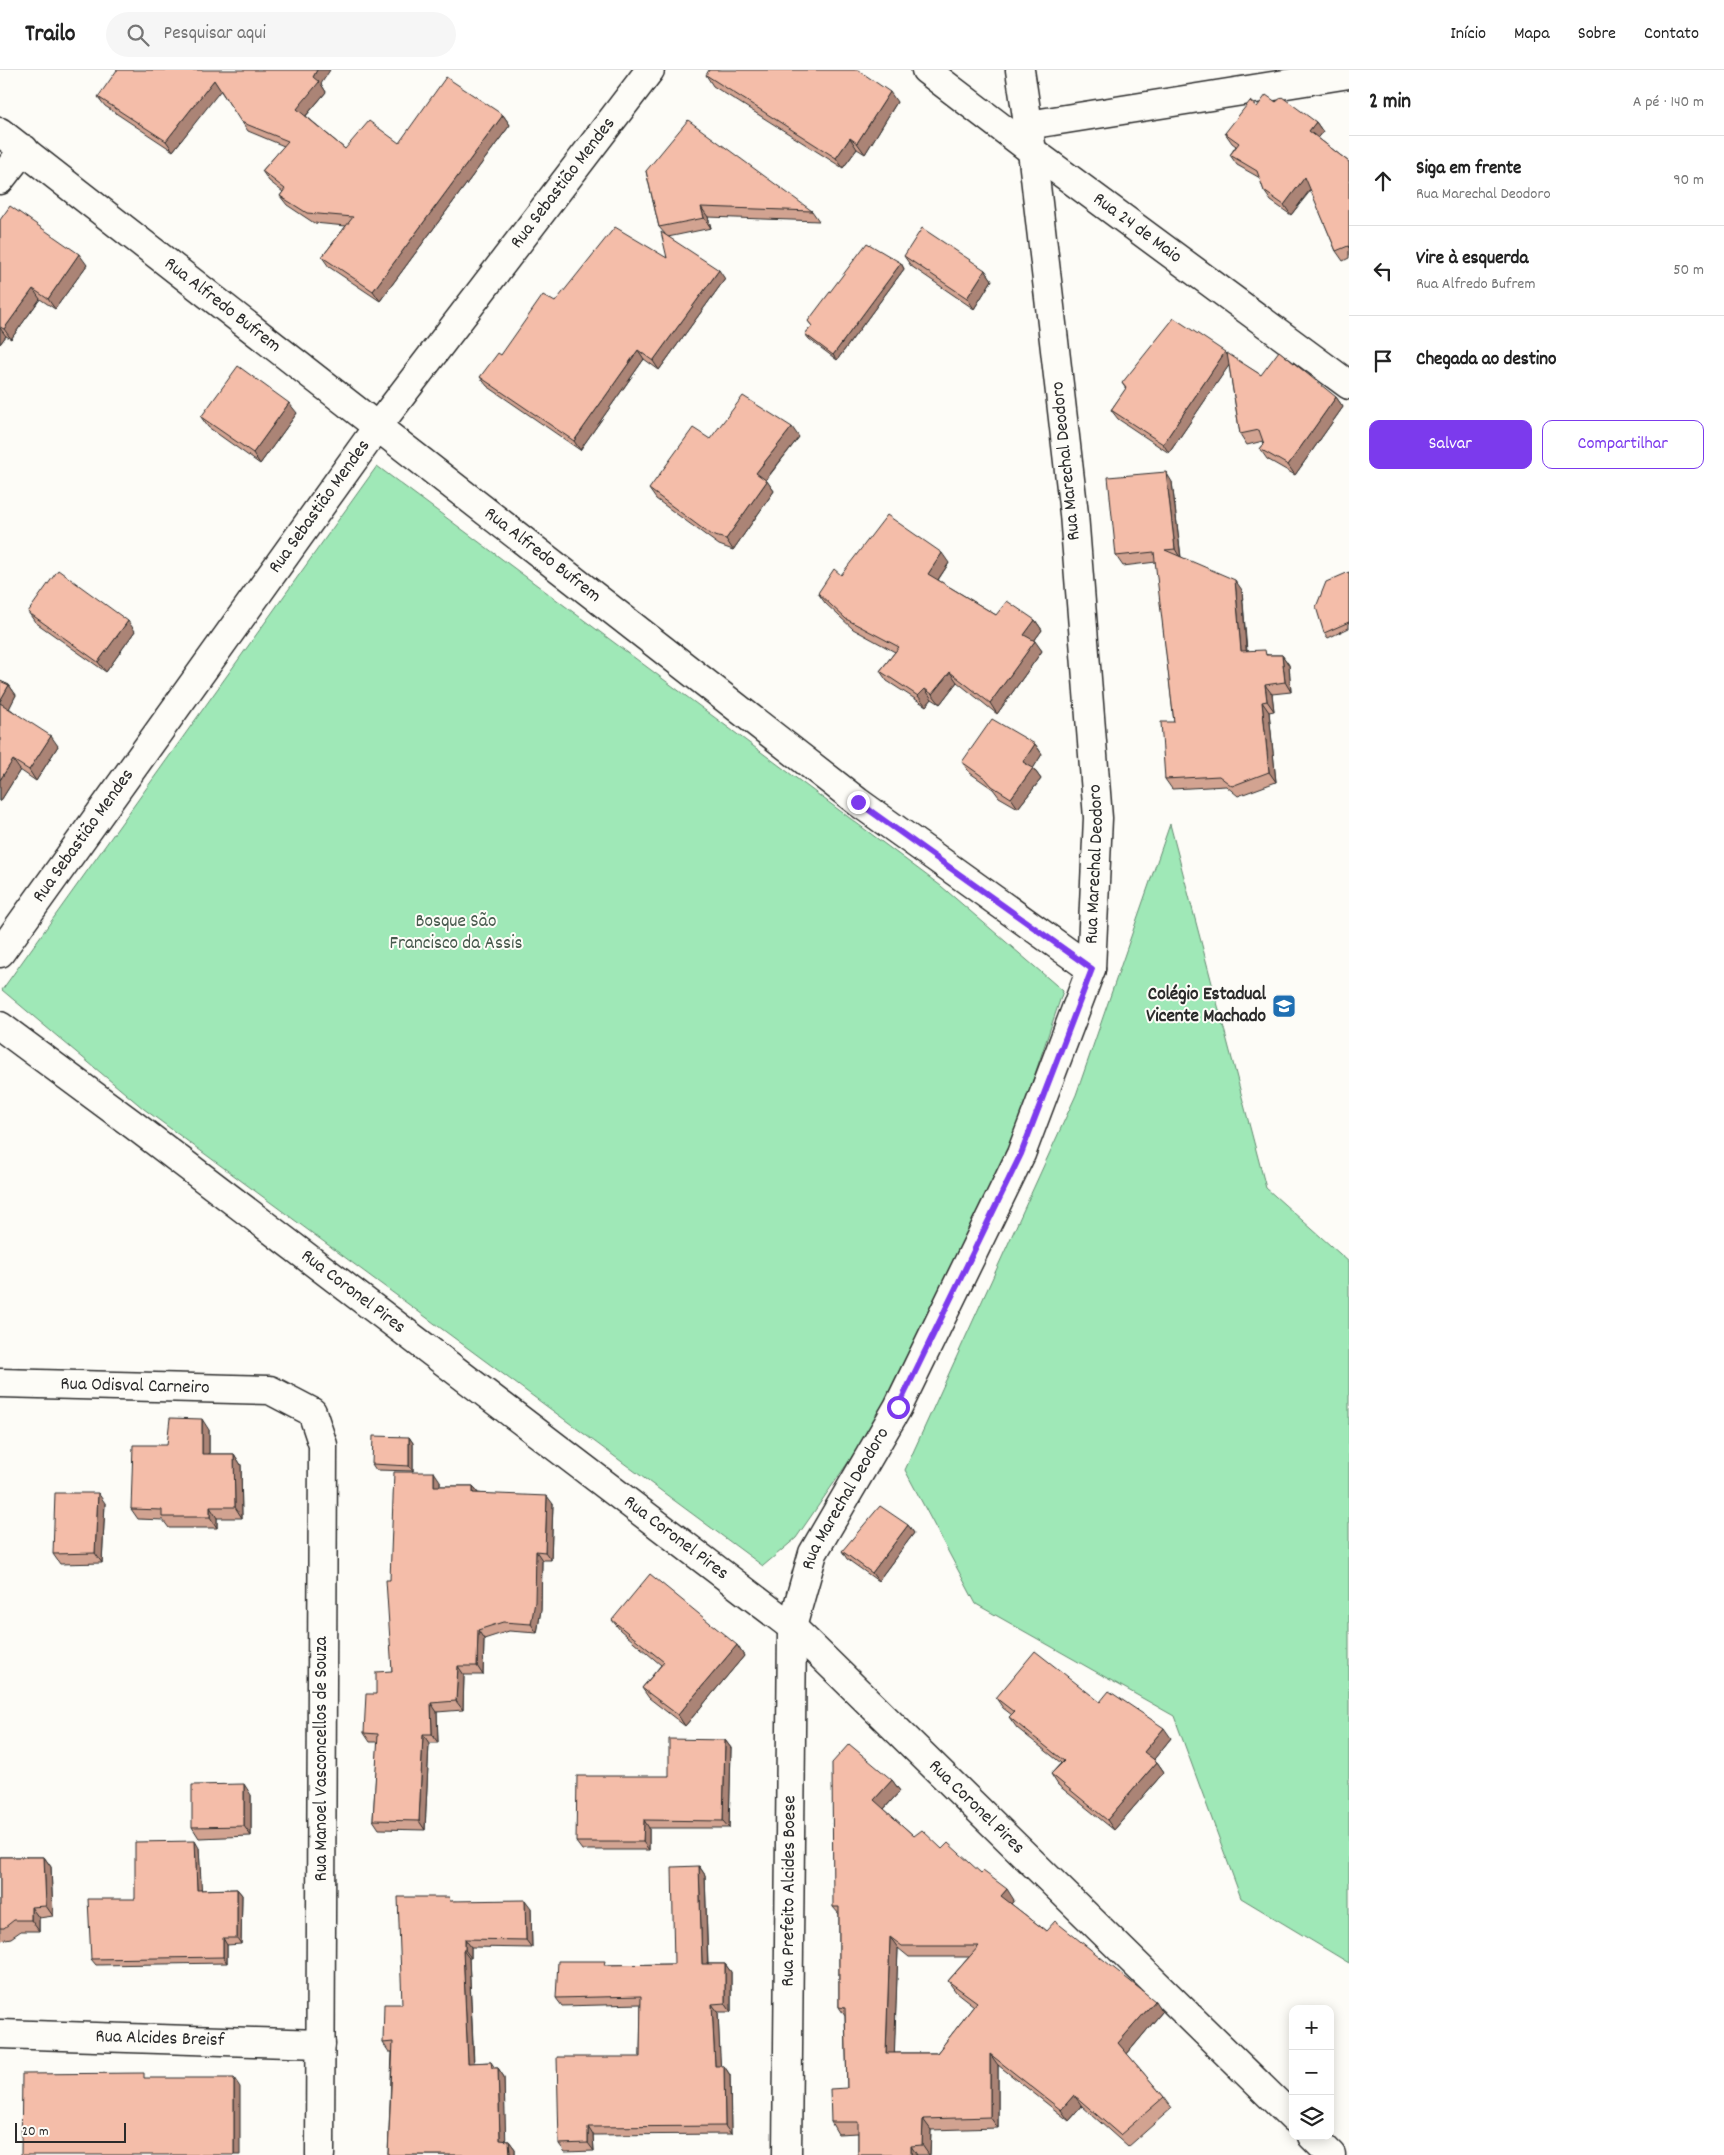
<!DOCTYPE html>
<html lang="pt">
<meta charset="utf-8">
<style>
:root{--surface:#fff;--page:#f6f6f6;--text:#222;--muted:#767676;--line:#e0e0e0;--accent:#7c3aed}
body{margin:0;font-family:Dekko,sans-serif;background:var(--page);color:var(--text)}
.controls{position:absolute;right:15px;bottom:15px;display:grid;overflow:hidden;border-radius:10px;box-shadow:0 2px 12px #0003}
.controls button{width:45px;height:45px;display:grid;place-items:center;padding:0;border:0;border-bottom:1px solid var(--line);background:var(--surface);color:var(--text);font:25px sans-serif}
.scale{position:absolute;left:15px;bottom:12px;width:111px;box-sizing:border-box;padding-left:5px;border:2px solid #2b2b2b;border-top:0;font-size:14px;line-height:18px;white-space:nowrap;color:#2b2b2b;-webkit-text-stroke:4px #fdfcf7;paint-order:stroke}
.stop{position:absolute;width:15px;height:15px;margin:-11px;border:4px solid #7c3aed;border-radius:50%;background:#fff}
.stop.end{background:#7c3aed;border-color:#fff;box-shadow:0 1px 5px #0008}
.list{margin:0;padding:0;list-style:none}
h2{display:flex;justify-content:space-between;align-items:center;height:65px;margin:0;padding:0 20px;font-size:21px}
h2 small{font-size:16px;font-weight:400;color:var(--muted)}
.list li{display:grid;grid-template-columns:32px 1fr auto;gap:15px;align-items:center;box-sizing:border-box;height:90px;padding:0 20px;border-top:1px solid var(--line)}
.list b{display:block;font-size:19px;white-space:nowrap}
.list p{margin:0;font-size:16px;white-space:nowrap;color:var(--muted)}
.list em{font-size:16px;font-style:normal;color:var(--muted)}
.actions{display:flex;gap:10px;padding:15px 20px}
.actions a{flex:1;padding:11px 0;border:1px solid var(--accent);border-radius:10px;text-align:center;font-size:18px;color:var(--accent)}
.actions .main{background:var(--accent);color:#fff}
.icon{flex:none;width:28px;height:28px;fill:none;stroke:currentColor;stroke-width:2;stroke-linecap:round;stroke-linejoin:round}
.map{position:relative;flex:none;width:1349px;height:2085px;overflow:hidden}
header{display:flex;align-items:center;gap:30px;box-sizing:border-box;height:70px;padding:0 25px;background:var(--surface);border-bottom:1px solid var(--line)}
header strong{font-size:24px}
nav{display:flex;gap:28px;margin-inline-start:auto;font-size:18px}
.search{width:350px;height:45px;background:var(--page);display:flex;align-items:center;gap:12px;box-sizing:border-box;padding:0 18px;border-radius:28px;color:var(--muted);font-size:19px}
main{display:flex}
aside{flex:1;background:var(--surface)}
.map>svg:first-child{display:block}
.green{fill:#9fe8b7;stroke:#658a71}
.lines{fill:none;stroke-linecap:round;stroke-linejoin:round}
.minor-casing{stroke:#2b2b2b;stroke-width:31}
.minor{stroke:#fdfcf7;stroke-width:28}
.wall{fill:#d2a391;stroke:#2b2b2b;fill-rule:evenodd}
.shaded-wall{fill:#ab8476;stroke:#2b2b2b}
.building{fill:#f4bda9;stroke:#2b2b2b;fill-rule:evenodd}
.route{stroke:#7c3aed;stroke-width:6}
.labels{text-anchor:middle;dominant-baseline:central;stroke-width:4;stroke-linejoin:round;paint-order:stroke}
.street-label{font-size:19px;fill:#2b2b2b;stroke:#fdfcf7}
.park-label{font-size:19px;fill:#485a4e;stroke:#fdfcf7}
.poi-label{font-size:19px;font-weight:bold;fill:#2b2b2b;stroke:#fdfcf7;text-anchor:end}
</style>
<header>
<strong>Trailo</strong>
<div class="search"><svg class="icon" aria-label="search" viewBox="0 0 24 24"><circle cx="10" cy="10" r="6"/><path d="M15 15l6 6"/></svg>Pesquisar aqui</div>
<nav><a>Início</a><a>Mapa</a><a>Sobre</a><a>Contato</a></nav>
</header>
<main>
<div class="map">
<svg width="1349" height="2085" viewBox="0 0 1349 2085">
<rect width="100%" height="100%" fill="#fdfcf7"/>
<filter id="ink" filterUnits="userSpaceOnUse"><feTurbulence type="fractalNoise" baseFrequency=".02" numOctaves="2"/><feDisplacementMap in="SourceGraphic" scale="10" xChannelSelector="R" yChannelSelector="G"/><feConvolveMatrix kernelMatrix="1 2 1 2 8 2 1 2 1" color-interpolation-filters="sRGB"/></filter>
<g filter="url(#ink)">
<g class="green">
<path d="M377,396L941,816L1063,921L1010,1078L889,1333L796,1468L763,1496L144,1039L2,920Z"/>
<path d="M1170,754L1266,1118L1349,1192V1893L1241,1828L1174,1646L976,1534L905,1400L1076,1025Z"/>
</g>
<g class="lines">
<g class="minor-casing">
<g id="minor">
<path id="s1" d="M926,0L1032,81L1349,315"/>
<path d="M1028,55L1349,4"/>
<path id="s2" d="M0,62L858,732L1091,899"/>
<path d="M0,110L24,79"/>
<path id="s3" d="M0,883L378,356L650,0"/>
<path id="s4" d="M0,956L135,1056L792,1557L1293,2048"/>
<path id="s5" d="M0,1313L270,1320L312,1342L323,1375L320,2085"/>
<path id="s6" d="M0,1964L321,1974"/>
<path d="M1312,2066L1331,2085"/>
<path id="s7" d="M787,2085L792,1557L813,1483L898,1337L1021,1084L1091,899L1098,748L1074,444L1032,81L1020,0"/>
</g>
</g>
<use href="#minor" class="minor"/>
</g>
<g class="wall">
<path d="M706,5L897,32L865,84L857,79L843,98L713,16Z"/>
<path d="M321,14L326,22L306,46L345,79L399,73L503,45L510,55L380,231L329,197L322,187L346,156L314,153L287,135L280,126L283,122L269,111L262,101L284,76L248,61L220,20L173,81L105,36L98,27Z"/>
<path d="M1276,32L1316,52L1323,62L1318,68L1349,92V188L1343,191L1336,181L1311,120L1291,145L1271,131L1264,121L1260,108L1237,95L1230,85L1236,76L1232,73L1225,63L1257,37Z"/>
<path d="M646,101L812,141L819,151L708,147L711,158L668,167L725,209L659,300L644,289L580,380L487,316L480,307L501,285L555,232L667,188L665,164L659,157Z"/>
<path d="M0,150L87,195L55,239L40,229L11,269L6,266L0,274Z"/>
<path d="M904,186L985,200L992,210L974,239L911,196Z"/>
<path d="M901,193L904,199L837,290L809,269L805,264L812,256L808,251Z"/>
<path d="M1225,282L1228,285L1261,305L1336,327L1343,337L1295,405L1267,389L1260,379L1264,374L1263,371L1247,375L1240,364L1229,295L1169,383L1118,349L1111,340L1126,319L1122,313Z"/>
<path d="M297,343L260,394L208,357L201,347Z"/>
<path d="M799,367L766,410L774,421L733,480L719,475L656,429L649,419L710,369Z"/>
<path d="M1172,412L1181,487L1242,520L1247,581L1269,585H1282L1289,595L1291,622L1272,624L1274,641L1269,642L1276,712L1238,726L1226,716L1172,719L1165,709L1174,652L1156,492L1123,496L1116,486Z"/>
<path d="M949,493L938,510L996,545L1035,550L1042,560L1034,571L1042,581L997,644L957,612L940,634L932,629L926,636L887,611L880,601L895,582L853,559L825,533L818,523L841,505Z"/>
<path d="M1349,502V558L1328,568L1324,563Z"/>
<path d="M28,542L135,561L106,602L35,552Z"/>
<path d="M0,611L9,615L16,625L9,638L58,676L36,711L20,700L0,732Z"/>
<path d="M1035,674L1042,684L1033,698L1041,709L1018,738L999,727L993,719L970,703L962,692Z"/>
<path d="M209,1360V1384H234L241,1395L242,1448H217V1458H169L163,1450L138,1449L131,1439L167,1375Z"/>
<path d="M409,1367L413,1373V1401L376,1400L372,1394Z"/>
<path d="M440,1411V1416H473L478,1423L553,1434L551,1490H542L541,1540L537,1563L509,1561L484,1569L483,1605H464L463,1640L437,1642L438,1673H429L425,1760L379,1759L373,1750L378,1672H370L364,1663L376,1624L392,1601L390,1510Z"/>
<path d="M105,1433L102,1493L60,1494L53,1484Z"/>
<path d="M908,1455L914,1463L878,1511L847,1489L842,1481Z"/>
<path d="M612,1550L737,1575L744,1586L685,1656L649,1628L642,1618L661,1595L620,1560Z"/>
<path d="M996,1628L1100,1632L1171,1668L1154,1689L1157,1692L1164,1702L1114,1760L1058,1715L1051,1704L1061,1693L1017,1658L1009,1647L1012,1645L1003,1638Z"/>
<path d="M725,1670L731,1678L729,1758H649V1780H582L576,1772L669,1706Z"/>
<path d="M892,1710L900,1721L884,1739L914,1766L942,1779L981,1803L1014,1830L1011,1834L1046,1861L1162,1942L1127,1984L1164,2027L1172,2038L1128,2077L1082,2036L1069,2051L998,1995V2058L931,2060L930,2085H858V2063L838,2064L831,2052L847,2018L845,1946L839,1937V1844L833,1837ZM898,1878L909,1887H969L948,1911L956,1922L974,1936L937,1983H894Z"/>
<path d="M251,1725V1766L199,1768L192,1757Z"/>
<path d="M199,1778L201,1820L237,1819L242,1825L241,1874L227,1875V1893L96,1895L91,1889L135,1829Z"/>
<path d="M0,1787H44L51,1797L53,1846L39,1848V1861H21L11,1868L0,1870Z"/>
<path d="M699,1796L705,1805L708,1894H725L731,1902V1942H718L720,1996H724L730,2005L731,2064L593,2065L594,2081L565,2082L559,2074L640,1987L641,1934L562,1936L556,1928L608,1895L674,1894Z"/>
<path d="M452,1831L531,1838L532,1878L471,1877V1888H469L474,1993L491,1992L495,1998H498L504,2007L505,2071H509L515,2079V2085H388L392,1982H389L383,1973Z"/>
</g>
<g class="shaded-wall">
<path d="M317,0H330L321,14L326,22L303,49L297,39L313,7Z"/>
<path d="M214,10L221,20L173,81L166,71Z"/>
<path d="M890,22L897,32L865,84L857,73Z"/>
<path d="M503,45L510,55L380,231L373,221Z"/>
<path d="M1316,52L1323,62L1316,71L1309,61Z"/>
<path d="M850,68L857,79L843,98L836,88Z"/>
<path d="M1305,107L1312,117L1291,145L1284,135Z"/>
<path d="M701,137L708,147L711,158L704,148Z"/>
<path d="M79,184L87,195L55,239L48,229Z"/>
<path d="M901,193L904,199L837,290L833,285Z"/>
<path d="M719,200L725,209L659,300L653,291Z"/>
<path d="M985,200L992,210L974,239L967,228Z"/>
<path d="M33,219L40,229L11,269L4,259Z"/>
<path d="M0,258L6,266L0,274Z"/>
<path d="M638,280L644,289L580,380L574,371Z"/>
<path d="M1225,282L1232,291L1169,383L1163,374Z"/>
<path d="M1336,327L1343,337L1295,405L1288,395Z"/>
<path d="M289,333L297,343L260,394L253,383Z"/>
<path d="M792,357L799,367L763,413L756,403Z"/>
<path d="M1166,402L1172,412L1181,489L1175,479Z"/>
<path d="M767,411L774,421L733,480L726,469Z"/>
<path d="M942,483L949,493L935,514L928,504Z"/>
<path d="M1235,510L1242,520L1247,591L1241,581Z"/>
<path d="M1035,550L1042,560L1031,575L1024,565Z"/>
<path d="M128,551L135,561L106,602L98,592Z"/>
<path d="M1035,571L1042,581L997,644L990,633Z"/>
<path d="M1282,585L1289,595L1291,622L1285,612Z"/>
<path d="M950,602L957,612L940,634L932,624Z"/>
<path d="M9,615L16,625L7,643L0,633V631Z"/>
<path d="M1265,615L1272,624L1274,641L1267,631Z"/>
<path d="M925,619L932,629L926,636L918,626Z"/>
<path d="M1262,632L1269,642L1276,712L1269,702Z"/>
<path d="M51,666L58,676L36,711L29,700Z"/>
<path d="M1035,674L1042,684L1031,702L1023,692Z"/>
<path d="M13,690L20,700L0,732V710Z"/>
<path d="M1033,698L1041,709L1018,738L1011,728Z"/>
<path d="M202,1349L209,1360V1394L202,1384Z"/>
<path d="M409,1367L413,1373V1401L409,1396Z"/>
<path d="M234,1384L241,1395L242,1448L235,1437Z"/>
<path d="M434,1402L440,1411V1425L434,1416Z"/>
<path d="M473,1416L479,1425L473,1423Z"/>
<path d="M98,1423L105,1433L102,1493L95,1483Z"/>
<path d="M547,1426L553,1434L551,1490L545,1482Z"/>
<path d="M210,1437L217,1448V1458L210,1447Z"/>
<path d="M908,1455L914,1463L878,1511L872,1503Z"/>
<path d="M536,1481L542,1490L541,1540L537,1563L531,1554Z"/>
<path d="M478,1560L484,1569L483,1605L477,1596Z"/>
<path d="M737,1575L744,1586L685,1656L678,1645Z"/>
<path d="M458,1596L464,1605L463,1640L456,1631Z"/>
<path d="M431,1633L437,1642L438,1673L432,1664Z"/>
<path d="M1164,1658L1171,1668L1151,1693L1144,1682Z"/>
<path d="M423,1664L429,1673L425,1760L419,1751Z"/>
<path d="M725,1670L731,1678L729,1758L723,1751Z"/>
<path d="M1157,1692L1164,1702L1114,1760L1107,1750Z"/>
<path d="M892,1710L900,1721L882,1741L874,1730Z"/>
<path d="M244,1714L251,1725V1766L244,1756Z"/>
<path d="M644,1750L649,1758V1780L643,1772Z"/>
<path d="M195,1771L199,1778L202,1827L197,1820Z"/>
<path d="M44,1787L51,1797L53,1846L46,1836Z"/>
<path d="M699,1796L705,1805L708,1903L702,1894Z"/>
<path d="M237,1819L242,1825L241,1874L237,1868Z"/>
<path d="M1007,1819L1014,1830L1009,1837L1001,1826Z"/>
<path d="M525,1830L531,1838L532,1878L526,1870Z"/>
<path d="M31,1837L39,1848V1861L31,1850Z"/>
<path d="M890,1867L898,1878L894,1994L886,1983Z"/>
<path d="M223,1868L227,1875V1893L223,1887Z"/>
<path d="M465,1869L471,1877V1888L465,1880Z"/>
<path d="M463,1880L469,1888L474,2001L468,1993Z"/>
<path d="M725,1894L731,1902V1942L725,1933Z"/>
<path d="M1155,1931L1162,1942L1126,1985L1118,1973Z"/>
<path d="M712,1934L718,1942L721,2005L715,1996Z"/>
<path d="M990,1984L998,1995V2058L990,2047Z"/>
<path d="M724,1996L730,2005L731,2064L725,2056Z"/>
<path d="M498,1998L504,2007L506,2079L500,2070Z"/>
<path d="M234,2008L240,2017V2085H234Z"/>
<path d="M1074,2025L1082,2036L1069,2051L1061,2040Z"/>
<path d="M923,2049L931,2060L930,2085H929L922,2075Z"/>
<path d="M588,2057L593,2065L594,2081L588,2073Z"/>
<path d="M509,2071L515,2079V2085H510Z"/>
<path d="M911,2076L917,2085H911Z"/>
</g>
<g class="building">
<path d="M117,0H317L313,7L319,12L297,39L345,79L369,51L399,73L446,7L503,45L373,221L322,187L353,147L307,143L280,126L285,119L262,101L288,71L241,52L214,10L166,71L98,27Z"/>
<path d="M709,0H858L890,22L857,73L850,68L836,88L706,5Z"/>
<path d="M1266,25L1276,32L1282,27L1316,52L1309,61L1349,92V178L1348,176L1336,181L1305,107L1284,135L1264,121L1257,101L1230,85L1239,73L1225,63L1250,31L1257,37Z"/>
<path d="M688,50L812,141L701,137L704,148L659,157L646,101Z"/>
<path d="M10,136L79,184L48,229L33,219L4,259L0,257V150Z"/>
<path d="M615,157L667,188L661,162L719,200L653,291L638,280L574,371L480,307L498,283L501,285L543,225L555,232Z"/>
<path d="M922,158L985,200L967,228L904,186Z"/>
<path d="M867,173L901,193L833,285L805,264L812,256L808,251Z"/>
<path d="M1174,248L1225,282L1163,374L1111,340L1126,318L1122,313Z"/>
<path d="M1279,281L1336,327L1288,395L1260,379L1264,374L1259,360L1240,364L1227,283L1261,305Z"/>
<path d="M238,296L289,333L253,383L201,347Z"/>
<path d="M743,326L792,357L756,403L767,411L726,469L711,465L649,419L693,358L710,369Z"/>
<path d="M1166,402L1175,479L1165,480L1235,510L1241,581L1265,580L1266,585H1282L1285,612L1265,615L1267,631L1262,632L1269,702L1232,716L1219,706L1165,709L1161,652H1174L1154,482L1116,486L1108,407Z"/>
<path d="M887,445L942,483L928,504L996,545L1007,531L1035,550L1024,565L1035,571L990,633L950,602L932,624L925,619L918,626L880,601L899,577L846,549L818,523L834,499L841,505Z"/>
<path d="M58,500L128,551L98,592L28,542Z"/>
<path d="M1349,502V552L1324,563L1316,537L1326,512Z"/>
<path d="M0,611L9,615L0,631Z"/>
<path d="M0,633L51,666L29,700L13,690L0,710Z"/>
<path d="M992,649L1035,674L1023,692L1033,698L1011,728L992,716L986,709L962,692Z"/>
<path d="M170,1348L202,1349V1384H234L235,1437H210V1447H162V1440L131,1439L133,1375H167Z"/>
<path d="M373,1366L409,1367V1396L372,1394Z"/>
<path d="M394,1402H434V1416H473V1423L547,1426L545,1482L536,1481L535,1532L531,1554L503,1552L478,1560L477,1596H458L456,1631L431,1633L432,1664H423L419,1751L373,1750L378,1664L364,1663L366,1624H376V1602L392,1601L386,1510H390Z"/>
<path d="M55,1423H98L95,1483L53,1484Z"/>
<path d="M880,1436L908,1455L872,1503L842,1481Z"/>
<path d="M650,1504L737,1575L678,1645L642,1618L664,1592L612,1550Z"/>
<path d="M1035,1581L1100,1632L1109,1621L1164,1658L1144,1682L1157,1692L1107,1750L1051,1704L1064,1691L1009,1647L1014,1642L996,1628Z"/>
<path d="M669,1669L725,1670L723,1751L644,1750L643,1772H576L577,1706H669Z"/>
<path d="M849,1674L892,1710L874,1730L914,1766L922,1760L942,1779L948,1773L981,1803L983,1801L1007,1819L1001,1826L1046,1861L1055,1851L1155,1931L1118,1973L1164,2027L1120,2065L1074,2025L1061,2040L990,1984V2047L923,2049L922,2075L911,2076V2085H858V2052H831L830,2019L847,2018L845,1938L839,1937V1837H833L832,1693ZM890,1867L902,1876H979L948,1911L977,1932L937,1983H886Z"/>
<path d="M244,1714V1756L192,1757V1715Z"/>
<path d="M195,1771L197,1820L237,1819V1868H223V1887L91,1889L88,1829H135V1772Z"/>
<path d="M0,1787H44L46,1836L31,1837V1850H14L4,1858H0Z"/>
<path d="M699,1796L702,1894H725V1933L712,1934L715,1996H724L725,2056L588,2057V2073L559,2074L557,1987H640L641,1926L556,1928L558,1891H605L604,1895L674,1894L672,1797Z"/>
<path d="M398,1827H449L450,1831L525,1830L526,1870L465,1869V1880H463L468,1993L491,1992L492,1998H498L500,2070L509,2071L510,2085H388L393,1972L383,1973L384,1934H402Z"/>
<path d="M144,2003V2008H234V2085H21L22,2004Z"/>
</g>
</g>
<g class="lines" filter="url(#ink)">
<path class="route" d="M858,732L1092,899L1021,1084L898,1337"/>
</g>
<defs>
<g id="school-square" transform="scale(1.25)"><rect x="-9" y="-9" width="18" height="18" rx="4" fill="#1f6fb2" stroke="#fdfcf7"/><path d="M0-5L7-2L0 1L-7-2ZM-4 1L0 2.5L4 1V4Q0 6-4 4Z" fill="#fff"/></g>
</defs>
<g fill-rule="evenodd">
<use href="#school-square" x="1284" y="936"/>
</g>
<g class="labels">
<g class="street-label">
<text stroke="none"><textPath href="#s3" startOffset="954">Rua Sebastião Mendes</textPath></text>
<text stroke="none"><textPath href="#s1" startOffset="264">Rua 24 de Maio</textPath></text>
<text stroke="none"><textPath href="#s2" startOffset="282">Rua Alfredo Bufrem</textPath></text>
<text transform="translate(1067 391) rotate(-96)">Rua Marechal Deodoro</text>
<text stroke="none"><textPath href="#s3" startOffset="549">Rua Sebastião Mendes</textPath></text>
<text stroke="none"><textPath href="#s2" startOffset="688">Rua Alfredo Bufrem</textPath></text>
<text stroke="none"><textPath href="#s3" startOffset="144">Rua Sebastião Mendes</textPath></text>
<text stroke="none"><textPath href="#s7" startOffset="1358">Rua Marechal Deodoro</textPath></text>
<text stroke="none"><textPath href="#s4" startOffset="442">Rua Coronel Pires</textPath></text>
<text stroke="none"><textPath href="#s5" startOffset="135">Rua Odisval Carneiro</textPath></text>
<text stroke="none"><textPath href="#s7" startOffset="668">Rua Marechal Deodoro</textPath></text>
<text stroke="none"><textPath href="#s4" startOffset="848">Rua Coronel Pires</textPath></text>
<text transform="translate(322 1689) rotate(-90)">Rua Manoel Vasconcellos de Souza</text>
<text stroke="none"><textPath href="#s4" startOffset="1252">Rua Coronel Pires</textPath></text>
<text stroke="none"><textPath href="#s7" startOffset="264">Rua Prefeito Alcides Boese</textPath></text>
<text stroke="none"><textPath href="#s6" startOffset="160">Rua Alcides Breisf</textPath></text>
</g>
<g class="park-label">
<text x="456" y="852">Bosque São<tspan x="456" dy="22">Francisco da Assis</tspan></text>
</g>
<g class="poi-label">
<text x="1266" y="925">Colégio Estadual<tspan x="1266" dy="22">Vicente Machado</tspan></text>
</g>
</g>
</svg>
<div class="controls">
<button>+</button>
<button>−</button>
<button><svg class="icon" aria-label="layers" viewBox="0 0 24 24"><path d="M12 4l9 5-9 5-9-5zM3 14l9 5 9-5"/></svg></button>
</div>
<div class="scale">20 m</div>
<div class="stop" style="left:898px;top:1337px"></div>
<div class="stop end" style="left:858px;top:732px"></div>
</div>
<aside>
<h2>2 min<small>A pé · 140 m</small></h2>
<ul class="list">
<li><svg class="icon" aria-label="ahead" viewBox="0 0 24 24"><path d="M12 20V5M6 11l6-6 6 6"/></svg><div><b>Siga em frente</b><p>Rua Marechal Deodoro</p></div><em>90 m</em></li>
<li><svg class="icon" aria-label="left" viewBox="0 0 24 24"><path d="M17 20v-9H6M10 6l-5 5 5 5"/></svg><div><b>Vire à esquerda</b><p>Rua Alfredo Bufrem</p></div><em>50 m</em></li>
<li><svg class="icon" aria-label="arrive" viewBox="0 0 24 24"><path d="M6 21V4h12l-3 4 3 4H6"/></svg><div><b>Chegada ao destino</b></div></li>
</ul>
<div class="actions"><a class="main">Salvar</a><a>Compartilhar</a></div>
</aside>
</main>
